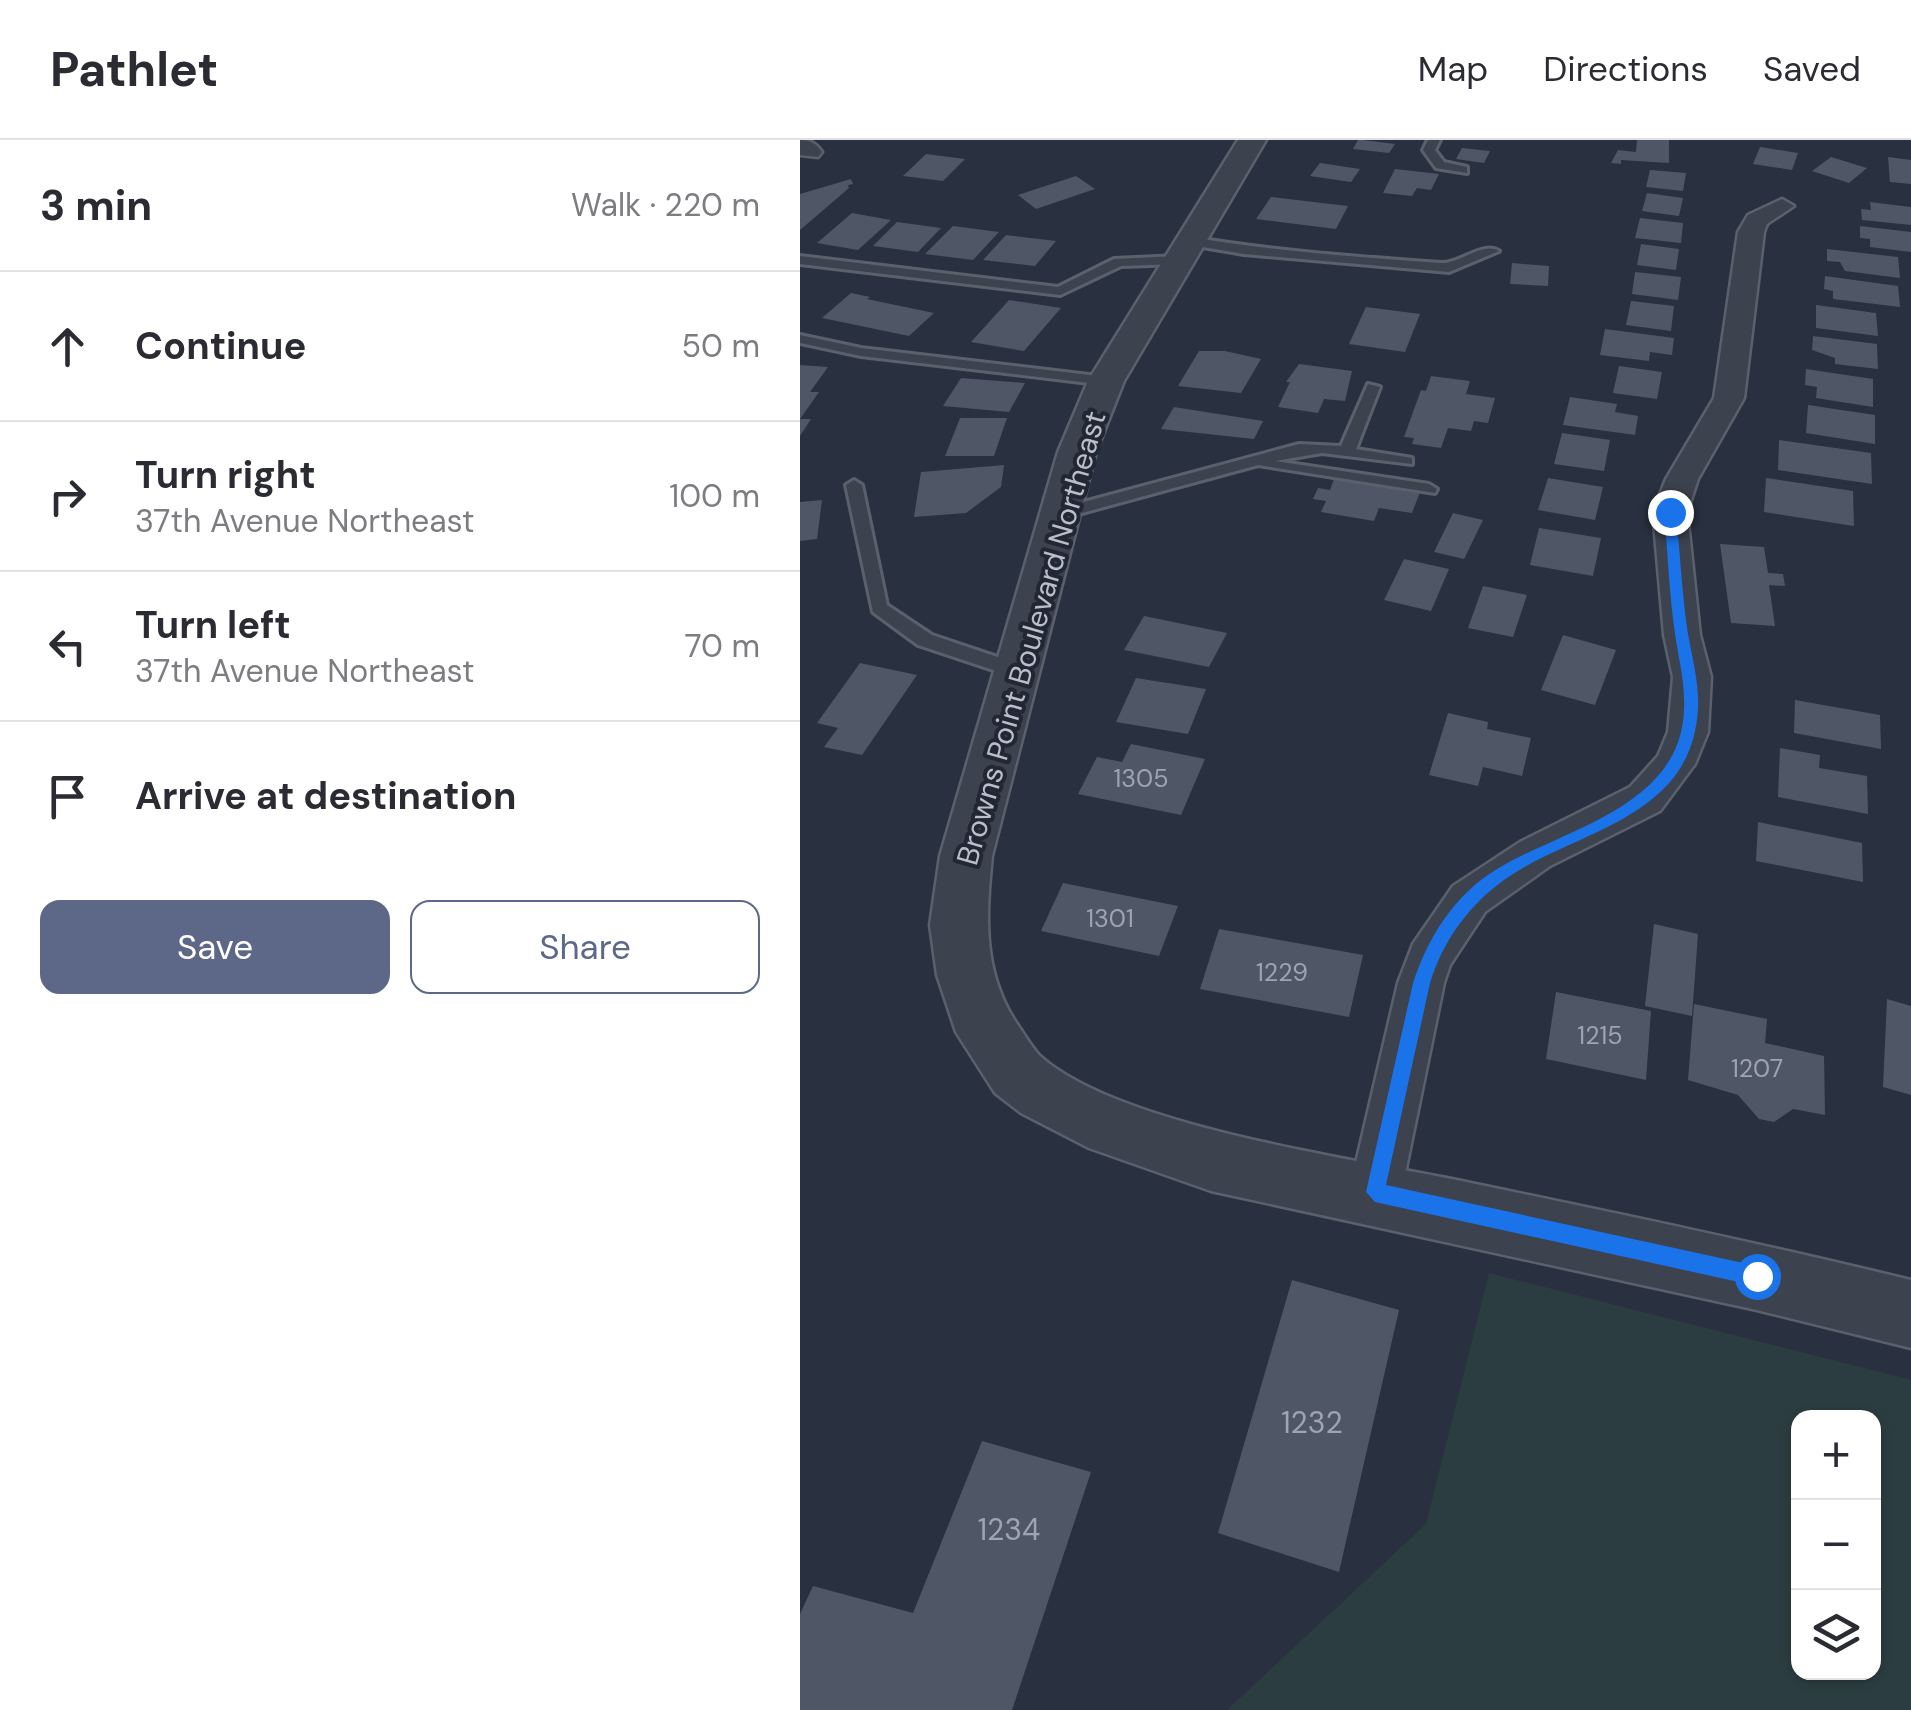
<!DOCTYPE html>
<meta charset="utf-8">
<style>
:root{--surface:#fff;--page:#f7f7f7;--text:#2b2b33;--muted:#7c7c81;--line:#e1e1e2;--accent:#5d6787}
body{margin:0;font-family:"DM Sans",sans-serif;background:var(--page);color:var(--text)}
.controls{position:absolute;right:30px;bottom:30px;display:grid;overflow:hidden;border-radius:20px;box-shadow:0 2px 8px #0004}
.controls button{width:90px;height:90px;display:grid;place-items:center;padding:0;border:0;border-bottom:2px solid var(--line);background:var(--surface);color:var(--text);font:50px sans-serif}
.stop{position:absolute;width:30px;height:30px;margin:-22px;border:8px solid #1a73e8;border-radius:50%;background:#fff}
.stop.end{background:#1a73e8;border-color:#fff;box-shadow:0 2px 10px #0008}
.list{margin:0;padding:0;list-style:none}
h2{display:flex;justify-content:space-between;align-items:center;height:130px;margin:0;padding:0 40px;font-size:42px}
h2 small{font-size:32px;font-weight:400;color:var(--muted)}
.list li{display:grid;grid-template-columns:65px 1fr auto;gap:30px;align-items:center;box-sizing:border-box;height:150px;padding:0 40px;border-top:2px solid var(--line)}
.list b{display:block;font-size:38px;white-space:nowrap}
.list p{margin:0;font-size:32px;white-space:nowrap;color:var(--muted)}
.list em{font-size:32px;font-style:normal;color:var(--muted)}
.actions{display:flex;gap:20px;padding:30px 40px}
.actions a{flex:1;padding:22px 0;border:2px solid var(--accent);border-radius:20px;text-align:center;font-size:35px;color:var(--accent)}
.actions .main{background:var(--accent);color:#fff}
.icon{flex:none;width:55px;height:55px;fill:none;stroke:currentColor;stroke-width:2;stroke-linecap:round;stroke-linejoin:round}
.map{position:relative;flex:none;width:1111px;height:1570px;overflow:hidden}
header{display:flex;align-items:center;gap:60px;box-sizing:border-box;height:140px;padding:0 50px;background:var(--surface);border-bottom:2px solid var(--line)}
header strong{font-size:48px}
nav{display:flex;gap:55px;margin-inline-start:auto;font-size:35px}
main{display:flex}
aside{flex:1;background:var(--surface)}
.map>svg:first-child{display:block}
.green{fill:#2c3d41;fill-rule:evenodd}
.building{fill:#4f5767}
.lines{fill:none;stroke-linecap:round;stroke-linejoin:round}
.service-casing{stroke:#5a606c;stroke-width:6}
.minor-casing{stroke:#5a606c;stroke-width:5}
.tertiary-casing{stroke:#5a606c;stroke-width:5}
.service{fill:#3d424f;fill-rule:evenodd}
.minor{fill:#3d424f;fill-rule:evenodd}
.tertiary{fill:#3d424f;fill-rule:evenodd}
.route{fill:#1a73e8}
.labels{text-anchor:middle;dominant-baseline:central;stroke-width:8;stroke-linejoin:round;paint-order:stroke}
.number-label{font-size:25px;fill:#9ea4b0}
.street-label{font-size:30px;fill:#b9bec9;stroke:#212734}
.near-number-label{font-size:30px;fill:#9ea4b0}
</style>
<header>
<strong>Pathlet</strong>
<nav><a>Map</a><a>Directions</a><a>Saved</a></nav>
</header>
<main>
<aside>
<h2>3 min<small>Walk · 220 m</small></h2>
<ul class="list">
<li><svg class="icon" aria-label="ahead" viewBox="0 0 24 24"><path d="M12 20V5M6 11l6-6 6 6"/></svg><div><b>Continue</b></div><em>50 m</em></li>
<li><svg class="icon" aria-label="right" viewBox="0 0 24 24"><path d="M7 20v-9h11M14 6l5 5-5 5"/></svg><div><b>Turn right</b><p>37th Avenue Northeast</p></div><em>100 m</em></li>
<li><svg class="icon" aria-label="left" viewBox="0 0 24 24"><path d="M17 20v-9H6M10 6l-5 5 5 5"/></svg><div><b>Turn left</b><p>37th Avenue Northeast</p></div><em>70 m</em></li>
<li><svg class="icon" aria-label="arrive" viewBox="0 0 24 24"><path d="M6 21V4h12l-3 4 3 4H6"/></svg><div><b>Arrive at destination</b></div></li>
</ul>
<div class="actions"><a class="main">Save</a><a>Share</a></div>
</aside>
<div class="map">
<svg width="1111" height="1570" viewBox="0 0 1111 1570">
<rect width="100%" height="100%" fill="#29303f"/>
<path class="green" d="M689,1133L1111,1240V1570H427L626,1384ZM998,1278H1074V1532H998Z"/>
<g class="building">
<path d="M558,0H563L595,4L589,13L553,9Z"/>
<path d="M837,0H869V23L821,20V24L811,23L818,10L836,12Z"/>
<path d="M960,7L998,13L992,30L953,24Z"/>
<path d="M662,8L690,11L684,23L656,19Z"/>
<path d="M126,14L165,19L143,41L103,36Z"/>
<path d="M1031,17L1067,28L1049,43L1012,31Z"/>
<path d="M1088,17L1111,20V44L1090,42Z"/>
<path d="M520,23L560,29L551,42L510,36Z"/>
<path d="M595,29L639,34L631,50L617,48L612,56L583,53Z"/>
<path d="M850,30L886,33L883,51L846,47Z"/>
<path d="M276,36L295,49L236,69L218,55Z"/>
<path d="M51,39L53,44L48,45L49,48L0,90V54Z"/>
<path d="M847,53L883,58L879,76L842,71Z"/>
<path d="M471,57L548,66L536,89L456,79Z"/>
<path d="M1070,62L1111,67V85L1062,80L1061,69L1071,70Z"/>
<path d="M52,73L91,80L58,110L17,103Z"/>
<path d="M840,78L883,83L881,103L835,98Z"/>
<path d="M97,82L141,88L118,112L73,106Z"/>
<path d="M153,86L199,92L173,120L125,114Z"/>
<path d="M1060,86L1111,92V112L1070,107V99L1060,98Z"/>
<path d="M206,95L256,101L235,126L183,120Z"/>
<path d="M841,104L879,109L876,130L837,125Z"/>
<path d="M1027,109L1098,117L1100,138L1045,131L1040,122L1027,121Z"/>
<path d="M712,123L749,126L748,146L710,144Z"/>
<path d="M835,132L881,137L878,160L832,154Z"/>
<path d="M1025,136L1098,146L1100,167L1033,159V151L1024,149Z"/>
<path d="M51,153L70,157L67,159L134,173L109,196L22,178Z"/>
<path d="M209,160L261,168L224,211L171,202Z"/>
<path d="M831,161L874,166L871,191L826,185Z"/>
<path d="M1016,165L1076,173L1078,196L1016,188Z"/>
<path d="M566,167L620,174L605,212L549,204Z"/>
<path d="M805,189L874,198L872,215L850,212L849,221L800,215Z"/>
<path d="M1013,196L1077,204L1078,229L1035,224V218L1012,210Z"/>
<path d="M399,211H425L461,219L441,253L378,246Z"/>
<path d="M499,224L552,231L545,261L524,259L518,273L478,267L490,242H486Z"/>
<path d="M0,225L28,227L10,252H19L0,279H11L0,296Z"/>
<path d="M819,226L862,232L857,259L813,253Z"/>
<path d="M1006,229L1073,239V267L1016,258L1017,247L1005,245Z"/>
<path d="M631,236L670,241L666,254L695,258L688,283L674,281L671,291L648,288L641,308L612,304L614,298L604,297L621,250L626,251Z"/>
<path d="M161,238L225,243L209,272L143,266Z"/>
<path d="M770,257L817,264L815,272L838,276L835,295L763,285Z"/>
<path d="M1008,265L1075,275V304L1006,293Z"/>
<path d="M374,267L463,281L454,299L361,289Z"/>
<path d="M160,278H207L194,316H145Z"/>
<path d="M762,293L810,300L804,331L754,324Z"/>
<path d="M979,300L1071,313L1072,344L978,330Z"/>
<path d="M204,325L201,347L166,373L114,377L121,332Z"/>
<path d="M748,338L803,347L795,380L738,370Z"/>
<path d="M966,338L1053,351L1054,386L964,372Z"/>
<path d="M534,339L620,352L612,373L579,368L574,381L521,372L526,361L513,359L518,348L530,350Z"/>
<path d="M22,360L17,399L0,401V362Z"/>
<path d="M653,373L683,380L664,419L634,412Z"/>
<path d="M739,388L801,398L793,436L730,425Z"/>
<path d="M920,404L964,407L968,433L983,434L985,446L969,445L975,486L931,483Z"/>
<path d="M604,419L649,429L631,471L584,460Z"/>
<path d="M683,446L727,455L713,497L668,488Z"/>
<path d="M344,476L427,493L409,527L324,510Z"/>
<path d="M763,495L816,510L795,565L741,550Z"/>
<path d="M60,523L117,535L62,615L24,607L38,588L17,583Z"/>
<path d="M336,538L406,549L388,594L316,582Z"/>
<path d="M995,560L1080,575L1081,609L994,593Z"/>
<path d="M648,573L688,582L687,589L731,598L722,636L683,627L678,646L629,635Z"/>
<path d="M331,604L405,619L381,675L278,654L297,617L322,622Z"/>
<path d="M980,608L1020,615L1019,628L1067,636L1068,674L978,657Z"/>
<path d="M958,682L1062,703L1063,742L956,721Z"/>
<path d="M263,743L378,766L359,816L241,791Z"/>
<path d="M854,784L898,794L892,876L845,866Z"/>
<path d="M419,789L563,815L549,877L400,849Z"/>
<path d="M756,852L851,871L846,940L746,919Z"/>
<path d="M1087,859L1111,866V955L1083,947Z"/>
<path d="M894,864L967,879L965,903L1024,916L1025,975L993,969L974,982L959,979L938,955L888,940Z"/>
<path d="M492,1140L599,1170L539,1432L418,1393Z"/>
<path d="M182,1301L291,1332L212,1570H0V1474L13,1446L113,1473Z"/>
</g>
<g class="lines">
<g class="service-casing">
<g id="service">
<path d="M628,0H640L635,10L644,22L667,27V33L636,28L623,10Z"/>
<path d="M390,97C473,111 557,117 640,123C659,125 682,101 699,111L649,132L444,114L385,104V98Z"/>
<path d="M0,116L258,147L314,119L378,116L385,120L378,124L321,126L260,155L0,124Z"/>
<path d="M0,195L61,208L306,237L313,241L306,245L61,216L0,203Z"/>
<path d="M568,244L580,247L556,309L612,318V324L522,313L475,321L629,344L637,349L635,353L458,325L260,379L252,374L254,370L499,304L541,306Z"/>
<path d="M54,340L62,345L87,465L132,495L224,526V536L217,538L118,505L73,472L46,345Z"/>
</g>
</g>
<g class="minor-casing">
<g id="minor">
<path d="M0,0C10,0 16,3 22,12L18,17L0,15Z"/>
<path d="M982,59L994,66L967,84L964,92L944,258L898,339L887,372L900,495L911,537L908,592L895,624L860,671L750,726L685,772L650,825L644,843L601,1053L594,1072L575,1079L556,1072L549,1053L598,843L613,804L653,746L720,702L830,647L858,616L868,592L873,537L864,495L853,372L866,339L914,258L938,92L948,75Z"/>
</g>
</g>
<g class="tertiary-casing">
<path id="tertiary" d="M438,0H466L324,241L296,312L192,716C186,776 182,831 217,884C224,894 231,906 239,915C317,987 558,1019 666,1042C815,1073 963,1104 1111,1140V1208L957,1170L411,1051L289,1008L221,973L195,953L156,892L137,835L130,785L140,716L258,312L288,241Z"/>
</g>
<use href="#service" class="service"/>
<use href="#minor" class="minor"/>
<use href="#tertiary" class="tertiary"/>
</g>
<path class="route" d="M870,369L876,372C880,413 882,454 888,494C894,527 903,557 895,591C876,682 768,694 704,740C668,766 643,801 630,843L586,1045L957,1126L967,1136L957,1146L575,1062L566,1052L613,843C628,797 655,754 697,729C758,692 862,671 881,592C889,558 880,527 875,494C869,454 868,413 864,372Z"/>
<g class="labels">
<g class="number-label">
<text x="341" y="638">1305</text>
<text x="310" y="778">1301</text>
<text x="482" y="832">1229</text>
<text x="800" y="895">1215</text>
<text x="957" y="928">1207</text>
</g>
<g class="street-label">
<text transform="translate(231 498) rotate(-74)">Browns Point Boulevard Northeast</text>
</g>
<g class="near-number-label">
<text x="512" y="1282">1232</text>
<text x="209" y="1389">1234</text>
</g>
</g>
</svg>
<div class="controls">
<button>+</button>
<button>−</button>
<button><svg class="icon" aria-label="layers" viewBox="0 0 24 24"><path d="M12 4l9 5-9 5-9-5zM3 14l9 5 9-5"/></svg></button>
</div>
<div class="stop" style="left:957px;top:1136px"></div>
<div class="stop end" style="left:870px;top:372px"></div>
</div>
</main>
